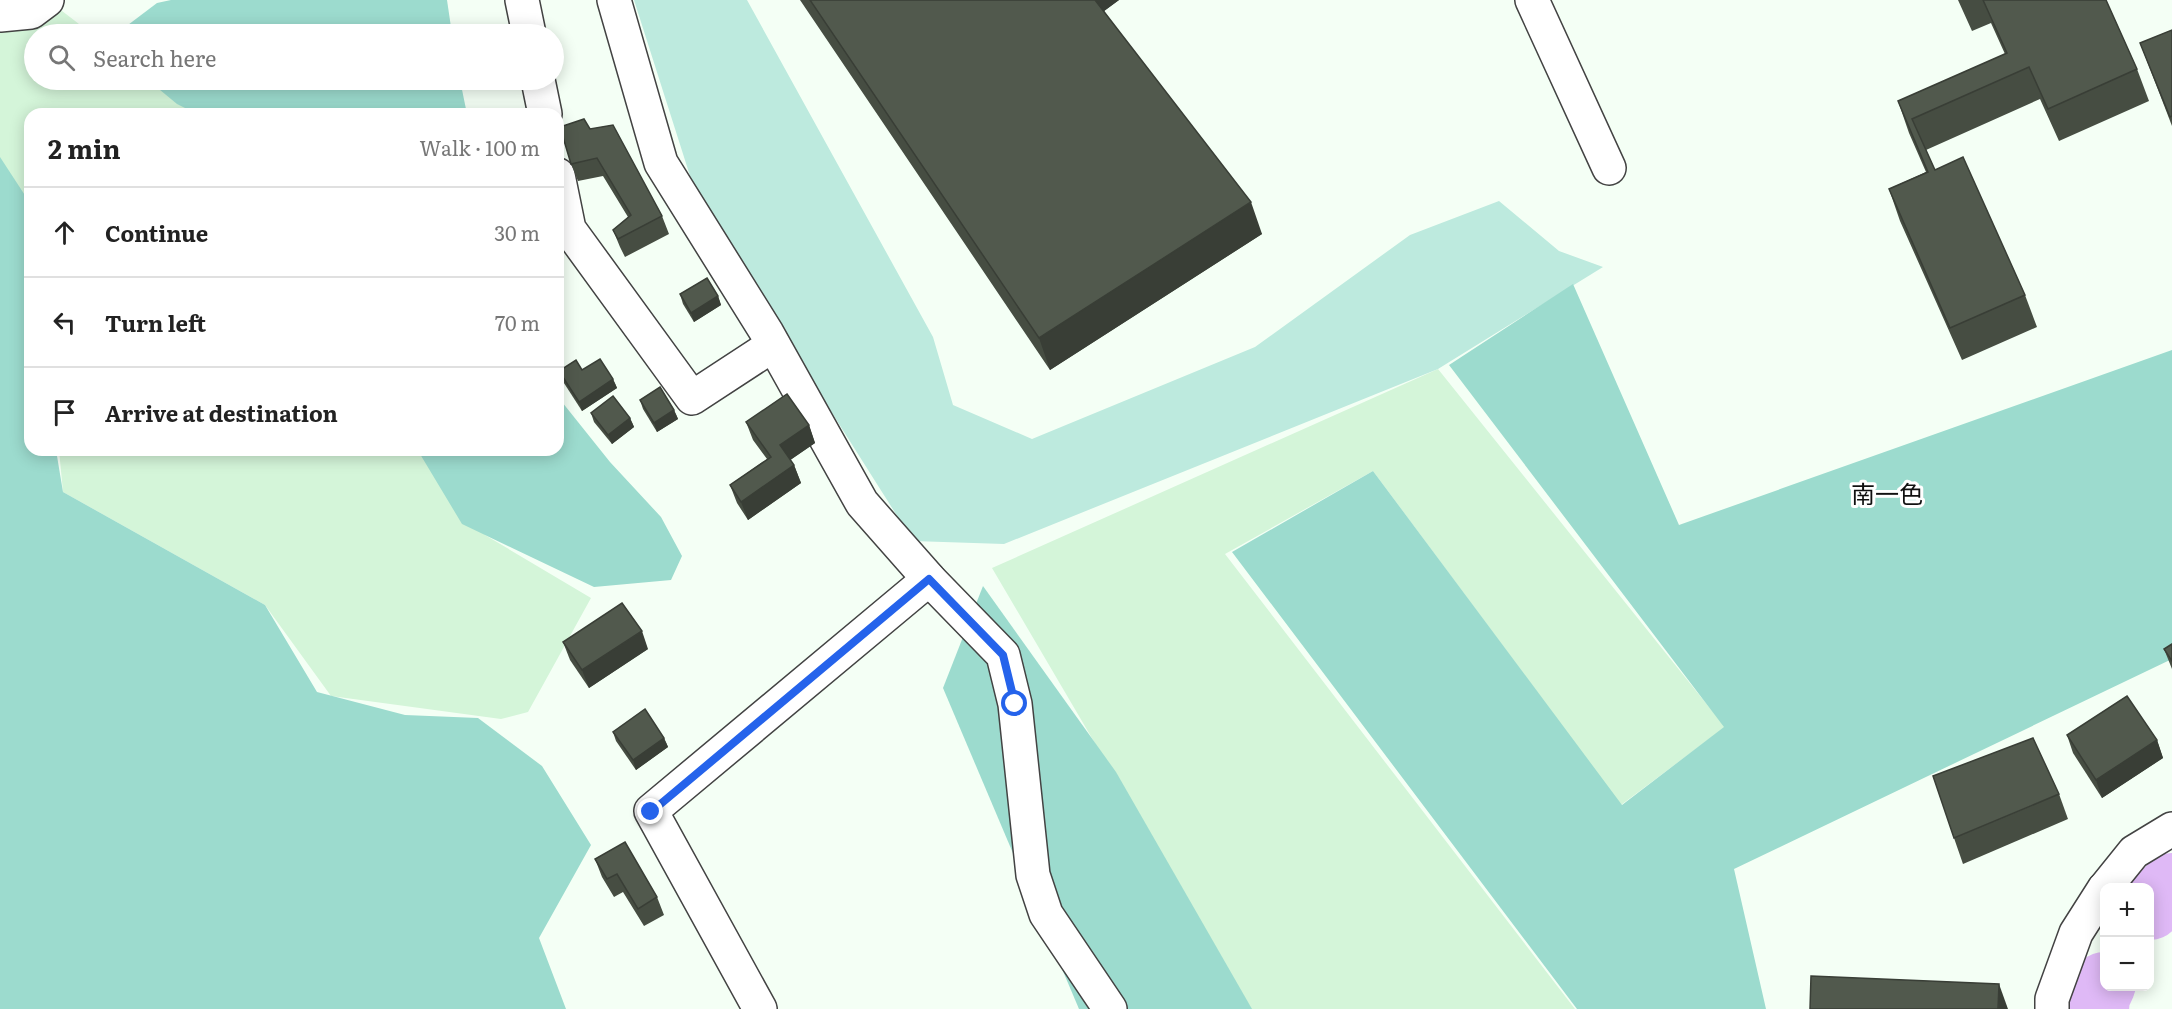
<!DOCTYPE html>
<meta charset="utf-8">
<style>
:root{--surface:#fff;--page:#f2f2f2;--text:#222;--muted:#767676;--line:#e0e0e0}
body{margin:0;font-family:Literata,"Noto Sans JP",serif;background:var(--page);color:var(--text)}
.controls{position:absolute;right:18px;bottom:18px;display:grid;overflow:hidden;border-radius:12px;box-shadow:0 3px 15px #0003}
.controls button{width:54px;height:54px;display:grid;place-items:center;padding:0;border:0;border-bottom:2px solid var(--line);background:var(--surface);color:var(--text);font:30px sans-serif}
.stop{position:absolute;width:18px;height:18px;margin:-14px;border:4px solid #2563eb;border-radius:50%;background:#fff}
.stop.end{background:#2563eb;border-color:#fff;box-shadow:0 2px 6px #0008}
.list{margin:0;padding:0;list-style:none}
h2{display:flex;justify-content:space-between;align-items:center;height:78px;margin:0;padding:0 24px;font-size:26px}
h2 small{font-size:20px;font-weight:400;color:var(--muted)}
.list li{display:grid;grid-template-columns:39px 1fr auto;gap:18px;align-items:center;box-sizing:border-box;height:90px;padding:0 24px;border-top:2px solid var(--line)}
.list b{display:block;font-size:22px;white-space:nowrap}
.list em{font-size:20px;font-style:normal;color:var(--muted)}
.icon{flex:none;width:33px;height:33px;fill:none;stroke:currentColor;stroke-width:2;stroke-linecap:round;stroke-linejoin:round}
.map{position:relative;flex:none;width:2172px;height:1009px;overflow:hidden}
.search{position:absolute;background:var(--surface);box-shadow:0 3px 15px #0003;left:24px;top:24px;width:540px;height:66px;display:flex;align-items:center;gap:15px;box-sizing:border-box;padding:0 21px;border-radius:33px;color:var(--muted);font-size:22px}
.panel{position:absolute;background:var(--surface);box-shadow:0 3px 15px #0003;left:24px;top:108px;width:540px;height:348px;border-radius:18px}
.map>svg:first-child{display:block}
.farmland{fill:#d4f5d9}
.green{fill:#bdeade}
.forest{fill:#9cdbce}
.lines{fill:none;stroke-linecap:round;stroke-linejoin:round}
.river{stroke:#dfb9f6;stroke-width:64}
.minor-casing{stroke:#434343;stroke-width:36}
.minor{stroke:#fff;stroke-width:33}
.wall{fill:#464d42}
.shaded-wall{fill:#393e36}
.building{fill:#51594d;stroke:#393e36;stroke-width:1.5}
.route{stroke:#2563eb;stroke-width:8}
.labels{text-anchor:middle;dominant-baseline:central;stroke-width:6;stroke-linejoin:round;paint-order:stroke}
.quarter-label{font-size:24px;fill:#101010;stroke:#fff}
</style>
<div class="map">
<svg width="2172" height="1009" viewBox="0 0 2172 1009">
<rect width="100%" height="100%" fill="#f4fff5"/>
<g class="farmland">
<path d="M53,4L92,34H34V80H187L258,114H30V211L0,158V11Z"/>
<path d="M1438,369L1725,727L1621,805L1373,471L1225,554L1575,1009H1251L992,568Z"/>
<path d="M59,450H422L485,535L591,598L528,712L501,719L331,696L265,605L63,492Z"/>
</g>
<path class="green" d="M634,0H747L933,337L953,405L1032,439L1255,347L1410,235L1499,201L1559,251L1603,267L1438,369L1004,544L913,541L698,201Z"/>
<g class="forest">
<path d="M171,0H447L452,34H116L157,3Z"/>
<path d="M148,80H460L467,114H197L177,104Z"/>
<path d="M0,157L30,203V450H56L63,492L265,605L317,692L405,715L478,718L542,766L591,845L539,938L566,1009H0Z"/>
<path d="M1573,284L1679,525L2172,350V659L1734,869L1766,1009H1577L1232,552L1373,471L1622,805L1724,727L1449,365Z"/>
<path d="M558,397L610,462L661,517L682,556L671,580L594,587L485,535L462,524L420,454L418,450H558Z"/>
<path d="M983,586L1116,772L1252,1009H1079L943,688Z"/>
</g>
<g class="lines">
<g class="river">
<path d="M2150,908L2172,885"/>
<path d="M2097,1009L2098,997L2104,984"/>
</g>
<g class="minor-casing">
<g id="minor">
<path d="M522,0L529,34"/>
<path d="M614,0L661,163L767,333L862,503L929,579L1003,655L1015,704L1033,875L1046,914L1110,1009"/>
<path d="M1532,0L1609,168"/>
<path d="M0,15L31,12L47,0"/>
<path d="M538,80L545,114"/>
<path d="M558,175L569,229L692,398L773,345"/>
<path d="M2105,888L2134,852L2172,829"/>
<path d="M760,1009L651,811L929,579"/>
<path d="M2052,1009V999L2076,933L2104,889"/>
</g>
</g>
<use href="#minor" class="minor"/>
</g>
<g class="wall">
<path d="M800,0H1119L1104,11L1262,234L1050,370Z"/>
<path d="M1958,0H2106L2137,69L2149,101L2059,141L2040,99L1926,150L1935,170L2025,295L2037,327L1962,360L1900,221L1889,189L1926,172L1909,133L1898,101L2005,54L1991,23L1972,31Z"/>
<path d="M2172,30V126L2140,43Z"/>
<path d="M590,129L662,216L669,234L625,257L620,247L613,230L628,217L603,176L578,181L571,164Z"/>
<path d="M680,294L718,296L721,305L694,322L683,304Z"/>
<path d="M582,370L613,379L617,388L582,411L562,380L559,371Z"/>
<path d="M640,400L674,410L678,419L657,432L643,409Z"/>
<path d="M591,413L630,418L634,427L612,444L594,422Z"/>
<path d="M746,422L809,425L815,443L790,460L794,465L801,483L748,520L737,503L730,485L767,459L753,440Z"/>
<path d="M563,642L648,649L589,688L570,660Z"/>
<path d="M2172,644V669L2164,649Z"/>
<path d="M613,732L664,738L668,747L636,770L616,741Z"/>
<path d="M2067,735L2157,740L2163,758L2102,798L2073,753Z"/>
<path d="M2059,794L2068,819L1963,864L1954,838Z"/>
<path d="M595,859L657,897L664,915L644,926L623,892L614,897L602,877Z"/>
</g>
<g class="shaded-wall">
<path d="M1089,0H1119L1096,17Z"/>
<path d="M1251,202L1262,234L1050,370L1039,338Z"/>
<path d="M718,296L721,305L694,322L691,313Z"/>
<path d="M613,379L617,388L582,411L579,402Z"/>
<path d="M674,410L678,419L657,432L654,423Z"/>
<path d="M630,418L634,427L612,444L608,435Z"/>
<path d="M809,425L815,443L786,463L780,445Z"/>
<path d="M794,465L801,483L748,520L741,502Z"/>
<path d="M642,631L648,649L589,688L582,670Z"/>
<path d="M664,738L668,747L636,770L633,760Z"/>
<path d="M2157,740L2163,758L2102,798L2096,780Z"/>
<path d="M1999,984L2008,1009H1998Z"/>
</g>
<g class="building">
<path d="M810,0H1095L1251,202L1039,338Z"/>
<path d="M1983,0H2106L2137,69L2048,109L2029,67L1912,119L1935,170L1963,157L2025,295L1950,328L1889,189L1928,172L1898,101L2007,53Z"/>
<path d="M2172,30V116L2170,117L2140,43Z"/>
<path d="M584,119L590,129L613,125L662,216L618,239L613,230L631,215L597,158L571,164L560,127Z"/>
<path d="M707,278L718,296L691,313L680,294Z"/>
<path d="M600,359L613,379L579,402L559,371L576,360L582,370Z"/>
<path d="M660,387L674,410L654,423L640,400Z"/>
<path d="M787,394L809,425L780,445L794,465L741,502L730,485L771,457L746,422Z"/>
<path d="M613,396L630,418L608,435L591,413Z"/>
<path d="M622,603L642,631L582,670L563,642Z"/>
<path d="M2172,644V661L2164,649Z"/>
<path d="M2127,696L2157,740L2096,780L2067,735Z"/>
<path d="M645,709L664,738L633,760L613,732Z"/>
<path d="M2033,738L2059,794L1954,838L1933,776Z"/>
<path d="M625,842L657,897L638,909L617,874L607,879L595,859Z"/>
<path d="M1811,976L1999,984L1998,1009H1810Z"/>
</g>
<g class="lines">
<path class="route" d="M651,812L929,579L1003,655L1015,704"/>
</g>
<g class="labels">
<g class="quarter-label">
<text x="1887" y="492">南一色</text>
</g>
</g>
</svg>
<div class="controls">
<button>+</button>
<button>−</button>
</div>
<div class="stop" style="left:1015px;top:704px"></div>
<div class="stop end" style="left:651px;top:812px"></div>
<div class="search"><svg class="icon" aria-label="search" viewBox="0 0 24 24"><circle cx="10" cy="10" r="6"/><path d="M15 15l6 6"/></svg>Search here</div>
<section class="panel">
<h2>2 min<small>Walk · 100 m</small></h2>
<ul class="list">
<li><svg class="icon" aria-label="ahead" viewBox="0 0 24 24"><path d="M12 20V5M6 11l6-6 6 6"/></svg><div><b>Continue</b></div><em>30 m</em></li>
<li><svg class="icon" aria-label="left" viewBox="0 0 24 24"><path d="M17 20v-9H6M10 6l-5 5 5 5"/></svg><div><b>Turn left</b></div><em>70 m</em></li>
<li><svg class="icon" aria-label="arrive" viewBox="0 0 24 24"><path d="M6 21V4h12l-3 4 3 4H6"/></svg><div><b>Arrive at destination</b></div></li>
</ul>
</section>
</div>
